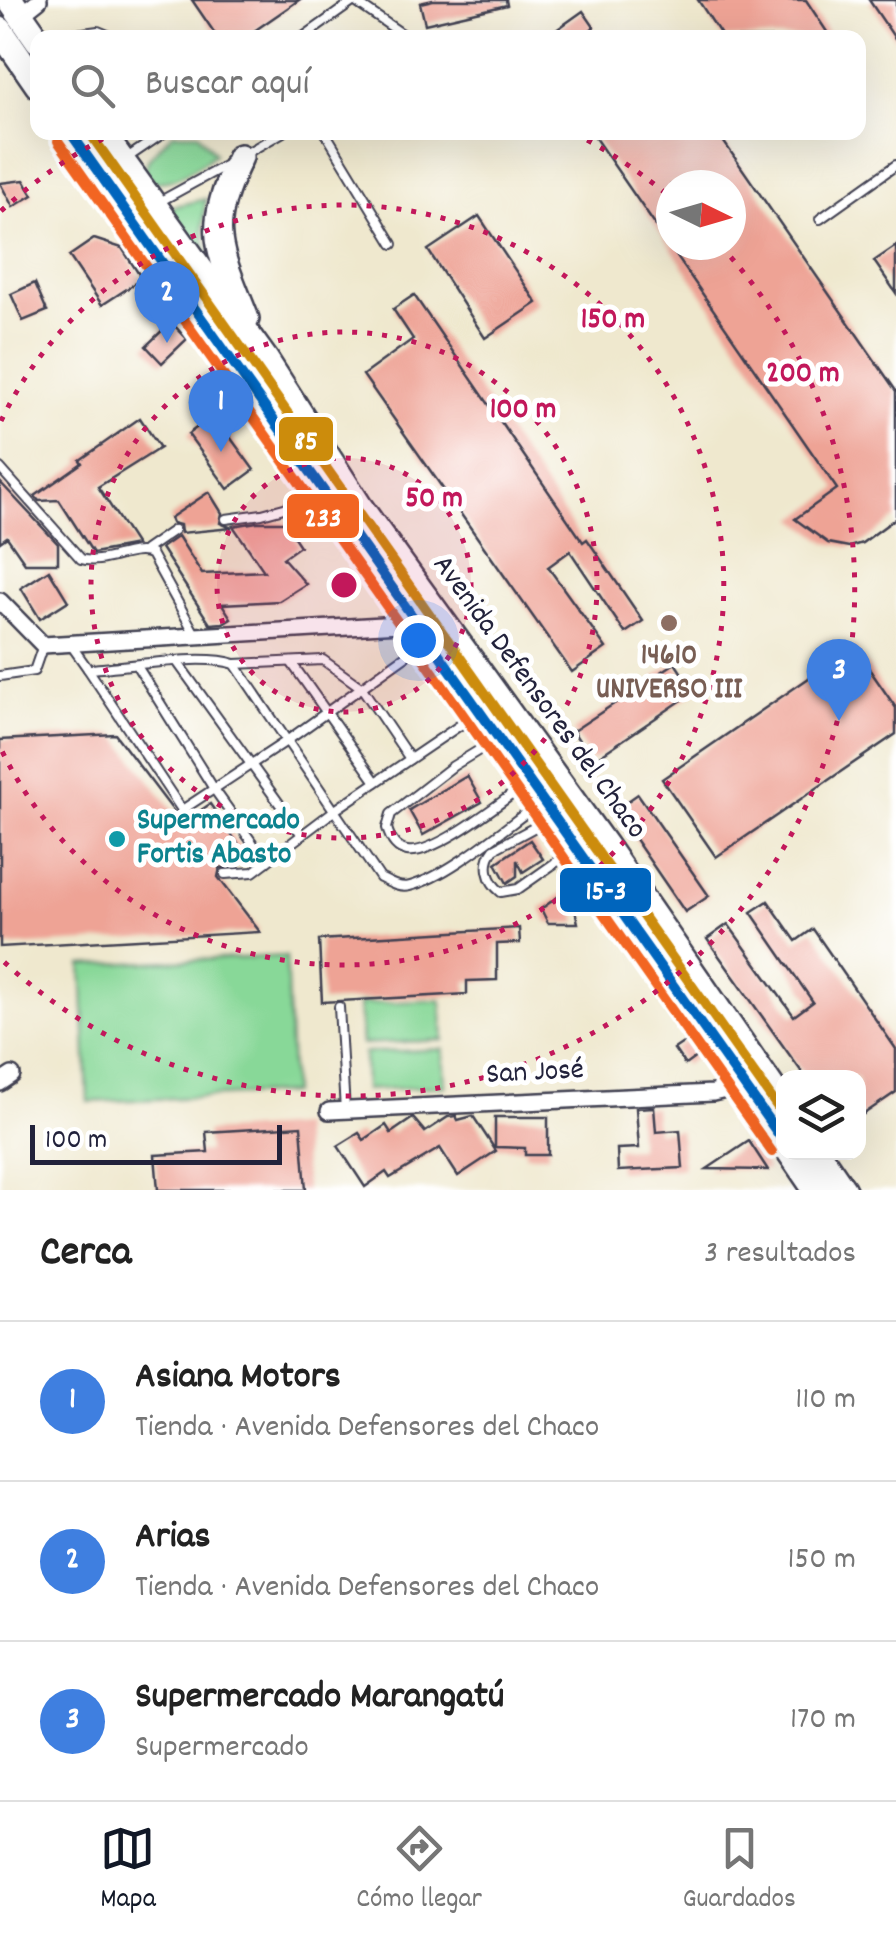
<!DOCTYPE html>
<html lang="es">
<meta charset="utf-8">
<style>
:root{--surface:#fff;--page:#f6f6f6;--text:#222;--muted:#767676;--line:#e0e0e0;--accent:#111827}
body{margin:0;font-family:Dekko,sans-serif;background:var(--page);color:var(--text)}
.controls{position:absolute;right:30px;bottom:30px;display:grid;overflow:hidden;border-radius:20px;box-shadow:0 10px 40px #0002}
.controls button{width:90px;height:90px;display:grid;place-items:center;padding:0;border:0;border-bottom:2px solid var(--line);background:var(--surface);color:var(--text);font:50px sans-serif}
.compass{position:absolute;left:656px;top:170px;width:90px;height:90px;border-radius:50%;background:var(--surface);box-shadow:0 10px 40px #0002;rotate:95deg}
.scale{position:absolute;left:30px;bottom:25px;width:252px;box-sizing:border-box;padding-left:10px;border:5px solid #22223b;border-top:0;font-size:28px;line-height:35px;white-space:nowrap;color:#22223b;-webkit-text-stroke:8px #fff;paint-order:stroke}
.you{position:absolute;left:418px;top:640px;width:35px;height:35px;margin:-25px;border:8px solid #fff;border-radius:50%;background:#1a73e8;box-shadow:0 0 0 15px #1a73e833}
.badge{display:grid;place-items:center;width:65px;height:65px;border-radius:50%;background:var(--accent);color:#fff;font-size:32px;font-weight:700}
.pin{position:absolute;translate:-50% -82px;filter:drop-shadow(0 2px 5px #0008)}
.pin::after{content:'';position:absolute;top:52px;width:35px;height:30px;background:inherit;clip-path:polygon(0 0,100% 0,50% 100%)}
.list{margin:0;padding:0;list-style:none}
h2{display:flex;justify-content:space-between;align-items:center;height:130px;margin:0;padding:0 40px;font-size:42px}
h2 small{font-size:32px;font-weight:400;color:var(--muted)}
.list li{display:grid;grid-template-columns:65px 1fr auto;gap:30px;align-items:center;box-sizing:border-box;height:160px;padding:0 40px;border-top:2px solid var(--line)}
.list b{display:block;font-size:38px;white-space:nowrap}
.list p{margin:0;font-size:32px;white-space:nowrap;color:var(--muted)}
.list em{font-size:32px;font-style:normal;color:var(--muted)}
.icon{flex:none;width:55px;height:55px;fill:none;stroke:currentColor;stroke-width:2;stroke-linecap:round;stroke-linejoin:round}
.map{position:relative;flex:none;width:896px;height:1190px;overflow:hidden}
.search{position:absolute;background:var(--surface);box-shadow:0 10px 40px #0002;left:30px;right:30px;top:30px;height:110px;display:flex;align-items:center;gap:25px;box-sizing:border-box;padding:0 35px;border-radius:20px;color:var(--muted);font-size:38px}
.sheet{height:610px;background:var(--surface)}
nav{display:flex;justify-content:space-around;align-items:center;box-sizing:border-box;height:140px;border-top:2px solid var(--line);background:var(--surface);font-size:28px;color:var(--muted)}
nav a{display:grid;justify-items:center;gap:5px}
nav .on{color:var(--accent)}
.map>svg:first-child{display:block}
.green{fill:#88d898;stroke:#557d6a;stroke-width:2.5}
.building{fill:#eea395;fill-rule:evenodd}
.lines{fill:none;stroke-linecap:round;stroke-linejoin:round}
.service-casing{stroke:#414051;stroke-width:12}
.minor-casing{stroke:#414051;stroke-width:20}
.trunk-casing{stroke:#414051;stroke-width:30}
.service{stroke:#fff;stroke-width:8}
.minor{stroke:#fff;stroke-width:15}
.trunk{stroke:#fff;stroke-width:25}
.bus-1-casing{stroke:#fff;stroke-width:18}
.bus-2-casing{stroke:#fff;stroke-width:18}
.bus-3-casing{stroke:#fff;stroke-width:18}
.bus-1{stroke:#0065bd;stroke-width:10}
.bus-2{stroke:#f26522;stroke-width:10}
.bus-3{stroke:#cc8c0c;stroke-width:10}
.ring{fill:none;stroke:#c2185b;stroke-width:5;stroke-dasharray:5 10}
.education-dot{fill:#8d6e63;stroke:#fff;stroke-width:4}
.culture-dot{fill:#0f9aa8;stroke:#fff;stroke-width:4}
.labels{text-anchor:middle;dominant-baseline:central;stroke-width:10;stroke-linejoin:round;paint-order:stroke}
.education-label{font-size:30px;font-weight:bold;fill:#785e54;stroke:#fff}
.street-label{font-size:30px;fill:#22223b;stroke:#fff}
.culture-label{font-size:30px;font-weight:bold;fill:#0d838f;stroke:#fff;text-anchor:start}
.centre{fill:#c2185b;stroke:#fff;stroke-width:5}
.ring-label{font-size:30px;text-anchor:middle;font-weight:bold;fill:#c2185b;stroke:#fff;stroke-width:10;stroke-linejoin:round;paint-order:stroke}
.line-badge{stroke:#fff;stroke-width:4}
.badge-label{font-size:28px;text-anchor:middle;font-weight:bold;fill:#fff}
</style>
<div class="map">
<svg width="896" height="1190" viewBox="0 0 896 1190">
<rect width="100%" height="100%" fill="#fff"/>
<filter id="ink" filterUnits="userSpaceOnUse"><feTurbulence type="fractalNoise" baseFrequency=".01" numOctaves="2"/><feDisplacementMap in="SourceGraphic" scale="20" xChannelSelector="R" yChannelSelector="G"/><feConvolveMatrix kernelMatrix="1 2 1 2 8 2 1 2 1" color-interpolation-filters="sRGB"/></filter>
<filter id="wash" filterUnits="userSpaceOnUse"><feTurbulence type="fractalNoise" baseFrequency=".0048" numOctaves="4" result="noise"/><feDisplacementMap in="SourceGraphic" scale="40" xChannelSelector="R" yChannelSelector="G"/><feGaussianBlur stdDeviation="2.25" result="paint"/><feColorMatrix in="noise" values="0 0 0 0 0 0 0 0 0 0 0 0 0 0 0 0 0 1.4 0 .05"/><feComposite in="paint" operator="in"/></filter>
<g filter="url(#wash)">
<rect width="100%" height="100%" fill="#efe8ce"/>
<g class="green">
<path d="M173,133H198L215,154C196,167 164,195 142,175L149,158Z"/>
<path d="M206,199C199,238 205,251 224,285L167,208Z"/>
<path d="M286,956L292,1093L88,1102L82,965Z"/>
<path d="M441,1000L444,1040L362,1044L359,1004Z"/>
<path d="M443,1049L445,1086L365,1090L364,1053Z"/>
</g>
<g id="blocks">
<g class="building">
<path d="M192,0H299L244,38H218Z"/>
<path d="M433,0H506L507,5L425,24L420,3Z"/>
<path d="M698,0H806L831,38H723Z"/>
<path d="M869,0H896V40Z"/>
<path d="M583,11L594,27L580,38H545Z"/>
<path d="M591,132H717L896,391V518L862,543L849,547L828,543L795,519L837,489ZM671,185H731V245H671Z"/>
<path d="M24,180L33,195L13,207L0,183Z"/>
<path d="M479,216L537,303L485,338L428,250Z"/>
<path d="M94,239L122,248L142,279L102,305L69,256Z"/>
<path d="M896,246V293L874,261Z"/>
<path d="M35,283L47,311L23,321L11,294Z"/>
<path d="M414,295L583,542L587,539L643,621L625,633L570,551L548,567L606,648L572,672L363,375L413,339L393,309Z"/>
<path d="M171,322L187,339L162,363L146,346Z"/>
<path d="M214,415L254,470L228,489L188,434Z"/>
<path d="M140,418L160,448L98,487L136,545L93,553L59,500L39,501L35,496L82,463L80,460Z"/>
<path d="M0,482L58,544V563H25L7,537L0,542Z"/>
<path d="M209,492L222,513L220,523L232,528L181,533L180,525L172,523L170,518Z"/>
<path d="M257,522H284L300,546L283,558L306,584L279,601L222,604L231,618L223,623L210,624L161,548L178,536L202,574L264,571L233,526Z"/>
<path d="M49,570L68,601L40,619L21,588Z"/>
<path d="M854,647L896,708V734L716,857L662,779Z"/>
<path d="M675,663L694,692L592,761L573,731L635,690L640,696L659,683L654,677Z"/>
<path d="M115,734L184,825H193L194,815L210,804L247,857L236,866L220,868L218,877L260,932L0,947V740Z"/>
<path d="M467,776L482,802L423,835L409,810Z"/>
<path d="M638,794L709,896L685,912L615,810Z"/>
<path d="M530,840L543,859L523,872L517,860V876L507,883L496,863Z"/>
<path d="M570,888L578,923H548L541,909Z"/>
<path d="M768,901L796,941L813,929L896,1049V1092L858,1118V1078H806L707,939L728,924L794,1016L813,1002L751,912Z"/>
<path d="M519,928L520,943L497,944V980L467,981V994L322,1002L319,940Z"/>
<path d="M686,1041L696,1057L685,1065L674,1049Z"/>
<path d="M654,1107L656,1132L680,1130L683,1168L618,1171L617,1149L639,1148L636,1108Z"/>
<path d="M456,1116L458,1120L473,1116L496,1151L458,1176L440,1148L390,1178L386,1172L365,1187L338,1146L359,1133L364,1140L386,1125L391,1133L413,1118L425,1132L448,1117Z"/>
<path d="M495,1117H548V1155H525V1148L495,1147Z"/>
<path d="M301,1126L306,1190H158L155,1155L208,1152L206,1132Z"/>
<path d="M749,1141L768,1170L707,1169Z"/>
</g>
</g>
</g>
<g filter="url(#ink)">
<use href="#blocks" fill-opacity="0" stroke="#414051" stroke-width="2.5"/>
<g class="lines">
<g class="service-casing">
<g id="service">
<path d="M47,38L98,31L115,38"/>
<path d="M302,38L354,1L408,38"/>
<path d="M325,132L393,244"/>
<path d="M245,154L283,132"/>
<path d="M127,158L165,132"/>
<path d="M157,203L228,164"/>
<path d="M820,219L896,165"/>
<path d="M0,468L81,559C104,566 130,546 151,554L195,634"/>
<path d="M226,519L262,514L324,497"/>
<path d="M145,550L174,530"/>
<path d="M71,645L88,669C125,667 202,653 235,664L380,878C390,883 400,889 410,886C449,876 504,828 538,804"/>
<path d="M291,662L376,782"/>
<path d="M178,663L302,835"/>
<path d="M235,664L323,660L362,688L410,759"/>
<path d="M137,666L214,789L266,862"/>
<path d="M88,669L188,819"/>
<path d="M0,676L34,671L43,645"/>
<path d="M494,741L453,766L391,814L387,828C390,839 395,849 407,851C434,856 502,801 525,785"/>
<path d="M182,810L288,740L425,642"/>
<path d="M550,819L494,849C483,863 487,881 501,892L518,889L572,851"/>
<path d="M225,874L253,872L335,810L475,715"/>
<path d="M339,1007L345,1111"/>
</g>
</g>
<g class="minor-casing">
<g id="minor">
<path d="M20,15L39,0"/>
<path d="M0,601L43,645L416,623"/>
<path d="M0,1083L12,1075"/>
<path d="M329,1111L713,1093L743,1086"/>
</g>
</g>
<g class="trunk-casing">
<g id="trunk">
<path d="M10,0L38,40"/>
<path d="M0,30L38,85"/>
<path d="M70,132L784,1143"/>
<path d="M101,132L265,359L359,506L605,846L784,1105"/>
<path d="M240,157C205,231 217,245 246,319"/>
<path d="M790,1152L816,1190"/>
<path d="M817,1152L843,1190"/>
</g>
</g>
<use href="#service" class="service"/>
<use href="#minor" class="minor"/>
<use href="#trunk" class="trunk"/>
<g class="bus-1-casing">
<path id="bus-1" d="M70,132L784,1142"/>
</g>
<g class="bus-2-casing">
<path id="bus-2" d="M58,141L772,1152"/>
</g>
<g class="bus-3-casing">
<path id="bus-3" d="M89,132L784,1116"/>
</g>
<use href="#bus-1" class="bus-1"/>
<use href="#bus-2" class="bus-2"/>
<use href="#bus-3" class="bus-3"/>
</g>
</g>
<circle cx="344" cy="585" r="127" fill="#c2185b" fill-opacity=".12"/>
<g class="ring">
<circle cx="344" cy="585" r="127"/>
<circle cx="344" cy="585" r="253"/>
<path d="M1 421A380 380 0 1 1 1 749"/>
<path d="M1 211A507 507 0 0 1 114 133M574 133A507 507 0 0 1 670 197M721 246A507 507 0 0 1 1 959"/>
</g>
<circle class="education-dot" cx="669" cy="623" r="10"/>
<circle class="culture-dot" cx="117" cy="839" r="10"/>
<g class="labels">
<g class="education-label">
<text x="669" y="657">14610<tspan x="669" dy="34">UNIVERSO III</tspan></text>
</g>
<g class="street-label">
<text transform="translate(538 698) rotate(54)">Avenida Defensores del Chaco</text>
<text transform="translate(535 1074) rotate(-3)">San José</text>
</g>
<g class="culture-label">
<text x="137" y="822">Supermercado<tspan x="137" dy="34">Fortis Abasto</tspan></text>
</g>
</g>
<circle cx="344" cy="585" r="15" class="centre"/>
<g class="ring-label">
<text x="613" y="327">150 m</text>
<text x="803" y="381">200 m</text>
<text x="523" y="417">100 m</text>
<text x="434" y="506">50 m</text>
</g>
<g class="line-badge">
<rect x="277" y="415" width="58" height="48" rx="10" fill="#cc8c0c"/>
<rect x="285" y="492" width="76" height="48" rx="10" fill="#f26522"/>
<rect x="558" y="866" width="95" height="48" rx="10" fill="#0065bd"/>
</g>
<g class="badge-label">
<text x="306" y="449">85</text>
<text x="323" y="526">233</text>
<text x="606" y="899">15-3</text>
</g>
</svg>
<div class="controls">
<button><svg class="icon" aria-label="layers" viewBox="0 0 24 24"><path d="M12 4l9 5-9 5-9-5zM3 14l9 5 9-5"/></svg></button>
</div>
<svg class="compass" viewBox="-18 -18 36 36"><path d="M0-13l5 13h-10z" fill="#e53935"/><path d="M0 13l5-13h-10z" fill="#767676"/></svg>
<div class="scale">100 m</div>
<div class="you"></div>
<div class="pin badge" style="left:221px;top:452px;background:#3f7fe0">1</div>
<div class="pin badge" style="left:167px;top:343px;background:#3f7fe0">2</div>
<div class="pin badge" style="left:839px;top:721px;background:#3f7fe0">3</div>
<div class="search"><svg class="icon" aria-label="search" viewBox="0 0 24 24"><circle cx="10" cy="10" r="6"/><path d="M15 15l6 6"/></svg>Buscar aquí</div>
</div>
<section class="sheet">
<h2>Cerca<small>3 resultados</small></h2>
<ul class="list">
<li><span class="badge" style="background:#3f7fe0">1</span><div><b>Asiana Motors</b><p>Tienda · Avenida Defensores del Chaco</p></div><em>110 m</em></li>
<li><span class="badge" style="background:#3f7fe0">2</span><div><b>Arias</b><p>Tienda · Avenida Defensores del Chaco</p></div><em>150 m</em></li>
<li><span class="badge" style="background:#3f7fe0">3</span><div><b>Supermercado Marangatú</b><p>Supermercado</p></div><em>170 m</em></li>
</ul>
</section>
<nav>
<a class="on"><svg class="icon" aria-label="map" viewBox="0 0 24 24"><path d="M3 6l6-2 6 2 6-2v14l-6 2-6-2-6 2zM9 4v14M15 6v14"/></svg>Mapa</a>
<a><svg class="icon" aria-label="directions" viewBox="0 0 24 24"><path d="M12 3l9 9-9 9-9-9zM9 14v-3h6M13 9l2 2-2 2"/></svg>Cómo llegar</a>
<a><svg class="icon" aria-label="saved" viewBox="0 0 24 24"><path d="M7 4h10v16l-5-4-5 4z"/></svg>Guardados</a>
</nav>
